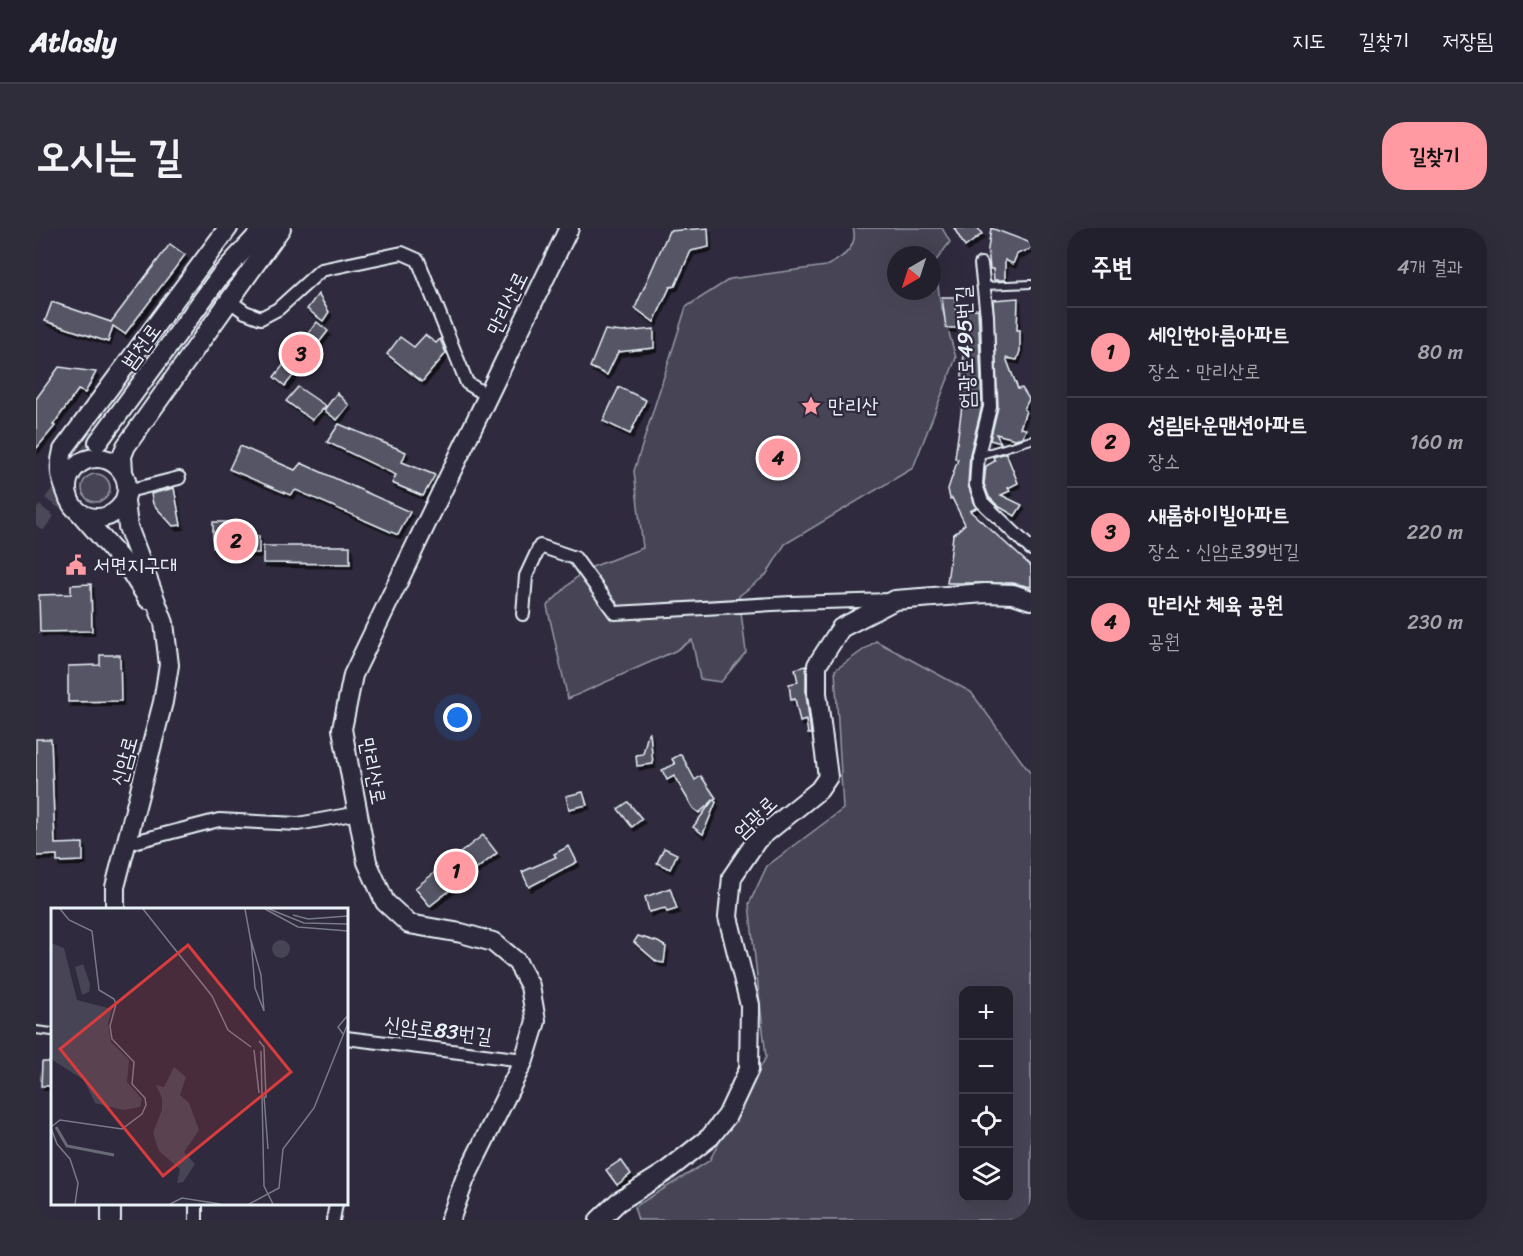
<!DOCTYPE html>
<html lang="ko">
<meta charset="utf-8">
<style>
:root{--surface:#23202e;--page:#2f2d3a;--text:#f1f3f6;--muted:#a3a3aa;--line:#403e4a;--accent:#ff9aa2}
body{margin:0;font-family:Sriracha,"Poor Story",sans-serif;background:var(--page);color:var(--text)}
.controls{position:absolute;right:18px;bottom:18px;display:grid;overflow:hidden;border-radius:12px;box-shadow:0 6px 24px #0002}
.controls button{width:54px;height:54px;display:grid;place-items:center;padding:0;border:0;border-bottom:2px solid var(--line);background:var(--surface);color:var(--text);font:30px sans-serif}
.compass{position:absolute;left:851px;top:18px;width:54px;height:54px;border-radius:50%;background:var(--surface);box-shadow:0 6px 24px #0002;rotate:219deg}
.you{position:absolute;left:422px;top:490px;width:21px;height:21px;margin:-15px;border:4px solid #fff;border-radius:50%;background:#1a73e8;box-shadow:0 0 0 9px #1a73e833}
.badge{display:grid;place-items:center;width:39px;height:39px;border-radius:50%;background:var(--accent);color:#111;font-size:20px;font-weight:700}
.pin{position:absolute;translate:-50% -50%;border:3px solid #fff;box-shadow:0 2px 6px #0006}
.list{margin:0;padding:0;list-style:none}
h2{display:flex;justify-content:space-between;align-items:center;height:78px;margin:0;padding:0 24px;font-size:26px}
h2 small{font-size:20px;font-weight:400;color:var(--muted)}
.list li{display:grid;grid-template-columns:39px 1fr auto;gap:18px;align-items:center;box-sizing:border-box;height:90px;padding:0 24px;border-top:2px solid var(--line)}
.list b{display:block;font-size:22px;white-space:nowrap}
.list p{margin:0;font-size:20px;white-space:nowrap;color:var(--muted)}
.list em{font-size:20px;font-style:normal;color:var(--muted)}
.icon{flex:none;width:33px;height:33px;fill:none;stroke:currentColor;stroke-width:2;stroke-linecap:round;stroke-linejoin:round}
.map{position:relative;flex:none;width:995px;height:992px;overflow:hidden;border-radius:24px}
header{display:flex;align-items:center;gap:36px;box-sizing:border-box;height:84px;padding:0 30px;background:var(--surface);border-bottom:2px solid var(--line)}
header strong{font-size:28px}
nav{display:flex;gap:33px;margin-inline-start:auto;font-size:21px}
.intro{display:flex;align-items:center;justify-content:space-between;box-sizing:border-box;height:144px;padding:0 36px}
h1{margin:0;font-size:42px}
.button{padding:15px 27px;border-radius:24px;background:var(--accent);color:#111;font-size:21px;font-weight:700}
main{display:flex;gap:36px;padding:0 36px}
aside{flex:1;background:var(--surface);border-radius:24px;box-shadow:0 6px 24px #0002}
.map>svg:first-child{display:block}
.green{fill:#464455;stroke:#979aa6;stroke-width:1.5;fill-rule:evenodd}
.building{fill:#575565;stroke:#e8f1f8;stroke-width:1.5;filter:url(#shadow)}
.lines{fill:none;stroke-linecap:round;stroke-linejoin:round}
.secondary-tunnel{stroke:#4b4859;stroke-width:18;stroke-dasharray:18 9;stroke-linecap:butt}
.lane-casing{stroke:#e8f1f8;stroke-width:10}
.street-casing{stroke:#e8f1f8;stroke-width:16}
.secondary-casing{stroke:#e8f1f8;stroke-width:22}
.lane{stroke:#2f2a3d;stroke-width:6}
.street{stroke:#2f2a3d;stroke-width:12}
.secondary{stroke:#2f2a3d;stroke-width:18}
.rail{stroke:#e8f1f8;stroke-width:4;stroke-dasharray:9 4.5;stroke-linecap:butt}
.labels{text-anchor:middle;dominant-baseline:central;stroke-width:4.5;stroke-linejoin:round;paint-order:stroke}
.street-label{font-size:21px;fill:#e8f1f8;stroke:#2f2a3d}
.poi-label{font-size:21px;fill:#e8f1f8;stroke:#2f2a3d;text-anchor:start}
.inset-river{fill:none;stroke:#696978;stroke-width:3}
.inset-road{fill:none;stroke:#797a88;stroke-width:1.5}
.view{fill:#d83c3d;fill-opacity:0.15;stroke:#d83c3d;stroke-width:3}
.inset-edge{fill:none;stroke:#e8f1f8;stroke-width:3}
</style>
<header>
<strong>Atlasly</strong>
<nav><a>지도</a><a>길찾기</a><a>저장됨</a></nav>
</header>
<div class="intro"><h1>오시는 길</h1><a class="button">길찾기</a></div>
<main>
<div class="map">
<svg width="995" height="992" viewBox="0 0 995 992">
<defs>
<filter id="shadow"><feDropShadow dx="2.5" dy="4" stdDeviation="0" flood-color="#0009"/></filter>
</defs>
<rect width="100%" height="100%" fill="#2f2a3d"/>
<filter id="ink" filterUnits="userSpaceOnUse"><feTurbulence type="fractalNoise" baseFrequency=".0167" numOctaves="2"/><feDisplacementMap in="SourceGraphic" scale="12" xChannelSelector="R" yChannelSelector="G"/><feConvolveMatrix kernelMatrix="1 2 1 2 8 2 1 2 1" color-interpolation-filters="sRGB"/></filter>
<g filter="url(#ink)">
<g class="green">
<path d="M817,0H906L914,14L899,34L904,73L920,130L877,240L749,316L730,347L703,368L710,424L685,454L664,451L656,412L639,423L532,471L511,378L548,342L607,320L598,243L650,79L694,51L790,38C805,31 823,19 817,0ZM860,27H896V63H860Z"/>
<circle cx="60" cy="260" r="14"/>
<path d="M840,413L935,464L995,546V992H602L598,979L673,933L730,829L713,676L731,638L807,581L799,442ZM928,762H972V970H928Z"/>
</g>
<g class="building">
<path d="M672,0L673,19L655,23L639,58L634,59L618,94L599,80L633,3Z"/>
<path d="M918,0H942L946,6L929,19Z"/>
<path d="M955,0L995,15V21L981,26L977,36L969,32V52H958L957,41H954L952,21Z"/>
<path d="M134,16L149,27L89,106L77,98L72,114L9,93L16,74L75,94Z"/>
<path d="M282,66L293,84L287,93L271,81Z"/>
<path d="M906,69H919L920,83L942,81L946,178L934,226L932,257L940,280L934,283L995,338V359L977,355H911L917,307L929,296L916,270L914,271L912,261L922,231L919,230L926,178V133H928L923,100H910Z"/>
<path d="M982,70L981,102H984V123L981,132L970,130L982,161L986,160L993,171L988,181L990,183L984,200L990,201L987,209L979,211L960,206L965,215L954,212L962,179L957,72Z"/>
<path d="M281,94L292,103L249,158L238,149Z"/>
<path d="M618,101V120L582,124L571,147L554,139L569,102L586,104Z"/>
<path d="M389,107L400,115L404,111L410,125L386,154L351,126L364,109L378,119Z"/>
<path d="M23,139L60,144L49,165L42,162L17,197L19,198L0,221V171Z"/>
<path d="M262,159L290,178L276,192L250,173Z"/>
<path d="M583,159L610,172L594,206L567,193Z"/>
<path d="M301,165L313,177L301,192L288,182Z"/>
<path d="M303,196L370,224L366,234L399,247L387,268L356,255L360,247L291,214Z"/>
<path d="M204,218L259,242L265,235L374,284L362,307L260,262L254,267L193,241Z"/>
<path d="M970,225L982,255L972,260L974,263L965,267L986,277L979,288L962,278L953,269L948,256L950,238L959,233L957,229Z"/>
<path d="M138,260L145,297L137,298L117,276L115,266Z"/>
<path d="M177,294H197V308H223V325H201V319H177Z"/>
<path d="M227,318H314V336L227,335Z"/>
<path d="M55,356L56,403L4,404L3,367L35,366V357Z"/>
<path d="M64,427H84L85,473L32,474V438L64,437Z"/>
<path d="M770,438V466L775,506H772L770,492L764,494L759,471L755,472L753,456L762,454L759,441Z"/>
<path d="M612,505H614L617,536L601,538L600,527L607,526Z"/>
<path d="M0,511H15L19,616L47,615V633L21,634V627L0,628Z"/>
<path d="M645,526L659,552L665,548L680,570L663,585L657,580L638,548L631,552L626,542L639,536L636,531Z"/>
<path d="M547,564L551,577L533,581L530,568Z"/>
<path d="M677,572L680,574L667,606L657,599Z"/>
<path d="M592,574L606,591L596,599L582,581Z"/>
<path d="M447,607L461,625L394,678L379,660Z"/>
<path d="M533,618L541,634L493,659L486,644L520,629L518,626Z"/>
<path d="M628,620L641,626L634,641L621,635Z"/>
<path d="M634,660L641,681L631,684L629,680L613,684L609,669Z"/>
<path d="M602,708L622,714L630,719L628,735L621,734L598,714Z"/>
<path d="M6,834H16V858H5Z"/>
<path d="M585,932L595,946L581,957L570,942Z"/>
</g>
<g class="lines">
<path class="secondary-tunnel" d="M0,297L62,214"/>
<g class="lane-casing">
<g id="lane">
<path d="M948,58L995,56"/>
<path d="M943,224L948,226L995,212"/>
<path d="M0,802L16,804"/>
</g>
</g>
<g class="street-casing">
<g id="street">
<path d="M945,36L951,88L954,179L942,227L940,257L946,274L995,321"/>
<path d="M194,73L209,84L225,90L242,81L285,42L366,25L382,32L431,155L452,168"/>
<path d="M92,263L143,250"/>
<path d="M487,386L490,348L504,318L539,330L579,385L755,375L855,372"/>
<path d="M90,616L183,592L262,596L322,585"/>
<path d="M310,810L488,832"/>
<path d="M160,992V976"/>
<path d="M297,992L300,976"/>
</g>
</g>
<g class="secondary-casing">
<g id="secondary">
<path d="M62,214L184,48L228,0"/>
<circle cx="61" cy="260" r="30"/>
<path d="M87,243L86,228L90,218L245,0"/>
<path d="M33,270C25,252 22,241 27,222L192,0"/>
<path d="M45,286L93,341L112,371"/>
<path d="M79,682V659L127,474L133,437L128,395L92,299L89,273"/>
<path d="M75,992V976"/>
<path d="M414,992L429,951L488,832L500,793L494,758L481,734L457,714L425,705L373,696L349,674L331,634L306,501L317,447L533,0"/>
<path d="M563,992L582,974L628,945L674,909L691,888L713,841L714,777L692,689L696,649L721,612L783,562L792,549L781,465V437L805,400L859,372L949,365L977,366L995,372"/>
</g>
</g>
<use href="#lane" class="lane"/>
<use href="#street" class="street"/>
<use href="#secondary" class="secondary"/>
<path class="rail" d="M0,9L3,0"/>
</g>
</g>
<defs>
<g id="sight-bare" transform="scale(1.62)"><path d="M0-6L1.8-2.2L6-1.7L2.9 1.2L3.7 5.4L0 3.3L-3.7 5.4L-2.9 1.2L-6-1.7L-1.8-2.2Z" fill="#ff9aa2" stroke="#2f2a3d" stroke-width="2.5" paint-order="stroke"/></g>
<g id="civic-bare" transform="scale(1.62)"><path d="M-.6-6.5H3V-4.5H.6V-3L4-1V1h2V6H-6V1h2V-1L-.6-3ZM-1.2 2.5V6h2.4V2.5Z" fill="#ff9aa2" stroke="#2f2a3d" stroke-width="2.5" paint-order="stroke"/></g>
</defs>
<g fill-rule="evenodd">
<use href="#sight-bare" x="775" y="178"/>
<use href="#civic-bare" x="40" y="337"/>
</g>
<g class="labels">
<g class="street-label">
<text transform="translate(471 75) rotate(-64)">만리산로</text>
<text transform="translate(105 118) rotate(-54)">범천로</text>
<text transform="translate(929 119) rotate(-92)">엄광로495번길</text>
<text transform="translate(88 533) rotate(-75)">신암로</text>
<text transform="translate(337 543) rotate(79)">만리산로</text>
<text transform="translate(719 589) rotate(-44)">엄광로</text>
<text transform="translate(402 802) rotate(7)">신암로83번길</text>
</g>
<g class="poi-label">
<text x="792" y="178">만리산</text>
<text x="57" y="337">서면지구대</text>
</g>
</g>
<g transform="translate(15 680)">
<rect width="297" height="297" fill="#2f2a3d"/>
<path d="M221 41a9 9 0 1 1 18 0a9 9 0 1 1-18 0ZM0,35L13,40L26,92L61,101L57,115L60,134L78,152L76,174L91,191L89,199L72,202L44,195L33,172L0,151ZM32,56L39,76L38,84L31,87L24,59ZM123,159L135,169L129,187L138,195L148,222L133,244L144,256L132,274L126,275L129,261L108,243L102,225L111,202V190L105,177L113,179Z" fill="#464455"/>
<path class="inset-river" d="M5,219L16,238L63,247"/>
<path class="inset-road" d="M92,1L161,88L177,122L200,139M194,1L200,34M214,1L247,19L297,23M218,1L253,15L297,16M242,7L257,11L297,8M200,32L210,67L213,103L204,80ZM292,126L287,119L297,107M208,133L213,139L215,190M203,142L208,185M210,143L213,278L222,296M213,188L217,241M0,219L9,212L71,221L91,206L95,197L94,190L81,176L83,154L61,131L59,118L65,96L63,91L48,82L41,23L18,12L9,1M0,220L6,236L19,251L27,275L24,296M119,296L131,290L169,296M198,296L228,280L232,241L263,200L297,115"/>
<path class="view" d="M137,37L240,164L112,268L9,141Z"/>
<rect width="297" height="297" class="inset-edge"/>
</g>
</svg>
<div class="controls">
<button>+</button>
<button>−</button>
<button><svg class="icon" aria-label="locate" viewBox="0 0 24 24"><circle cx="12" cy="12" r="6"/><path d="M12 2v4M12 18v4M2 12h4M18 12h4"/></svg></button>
<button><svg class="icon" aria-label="layers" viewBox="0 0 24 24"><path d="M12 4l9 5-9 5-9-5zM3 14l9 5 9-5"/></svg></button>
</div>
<svg class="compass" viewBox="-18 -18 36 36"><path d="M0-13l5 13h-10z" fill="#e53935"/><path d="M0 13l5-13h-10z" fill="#a3a3aa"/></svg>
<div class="you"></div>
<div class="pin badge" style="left:420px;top:643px">1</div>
<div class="pin badge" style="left:200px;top:313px">2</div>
<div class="pin badge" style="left:265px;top:126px">3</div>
<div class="pin badge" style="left:742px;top:230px">4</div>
</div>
<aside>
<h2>주변<small>4개 결과</small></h2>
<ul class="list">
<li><span class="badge">1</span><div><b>세인한아름아파트</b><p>장소 · 만리산로</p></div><em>80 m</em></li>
<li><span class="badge">2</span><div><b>성림타운맨션아파트</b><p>장소</p></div><em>160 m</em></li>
<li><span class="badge">3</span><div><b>새롬하이빌아파트</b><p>장소 · 신암로39번길</p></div><em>220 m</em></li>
<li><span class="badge">4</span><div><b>만리산 체육 공원</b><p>공원</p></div><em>230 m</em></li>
</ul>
</aside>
</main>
